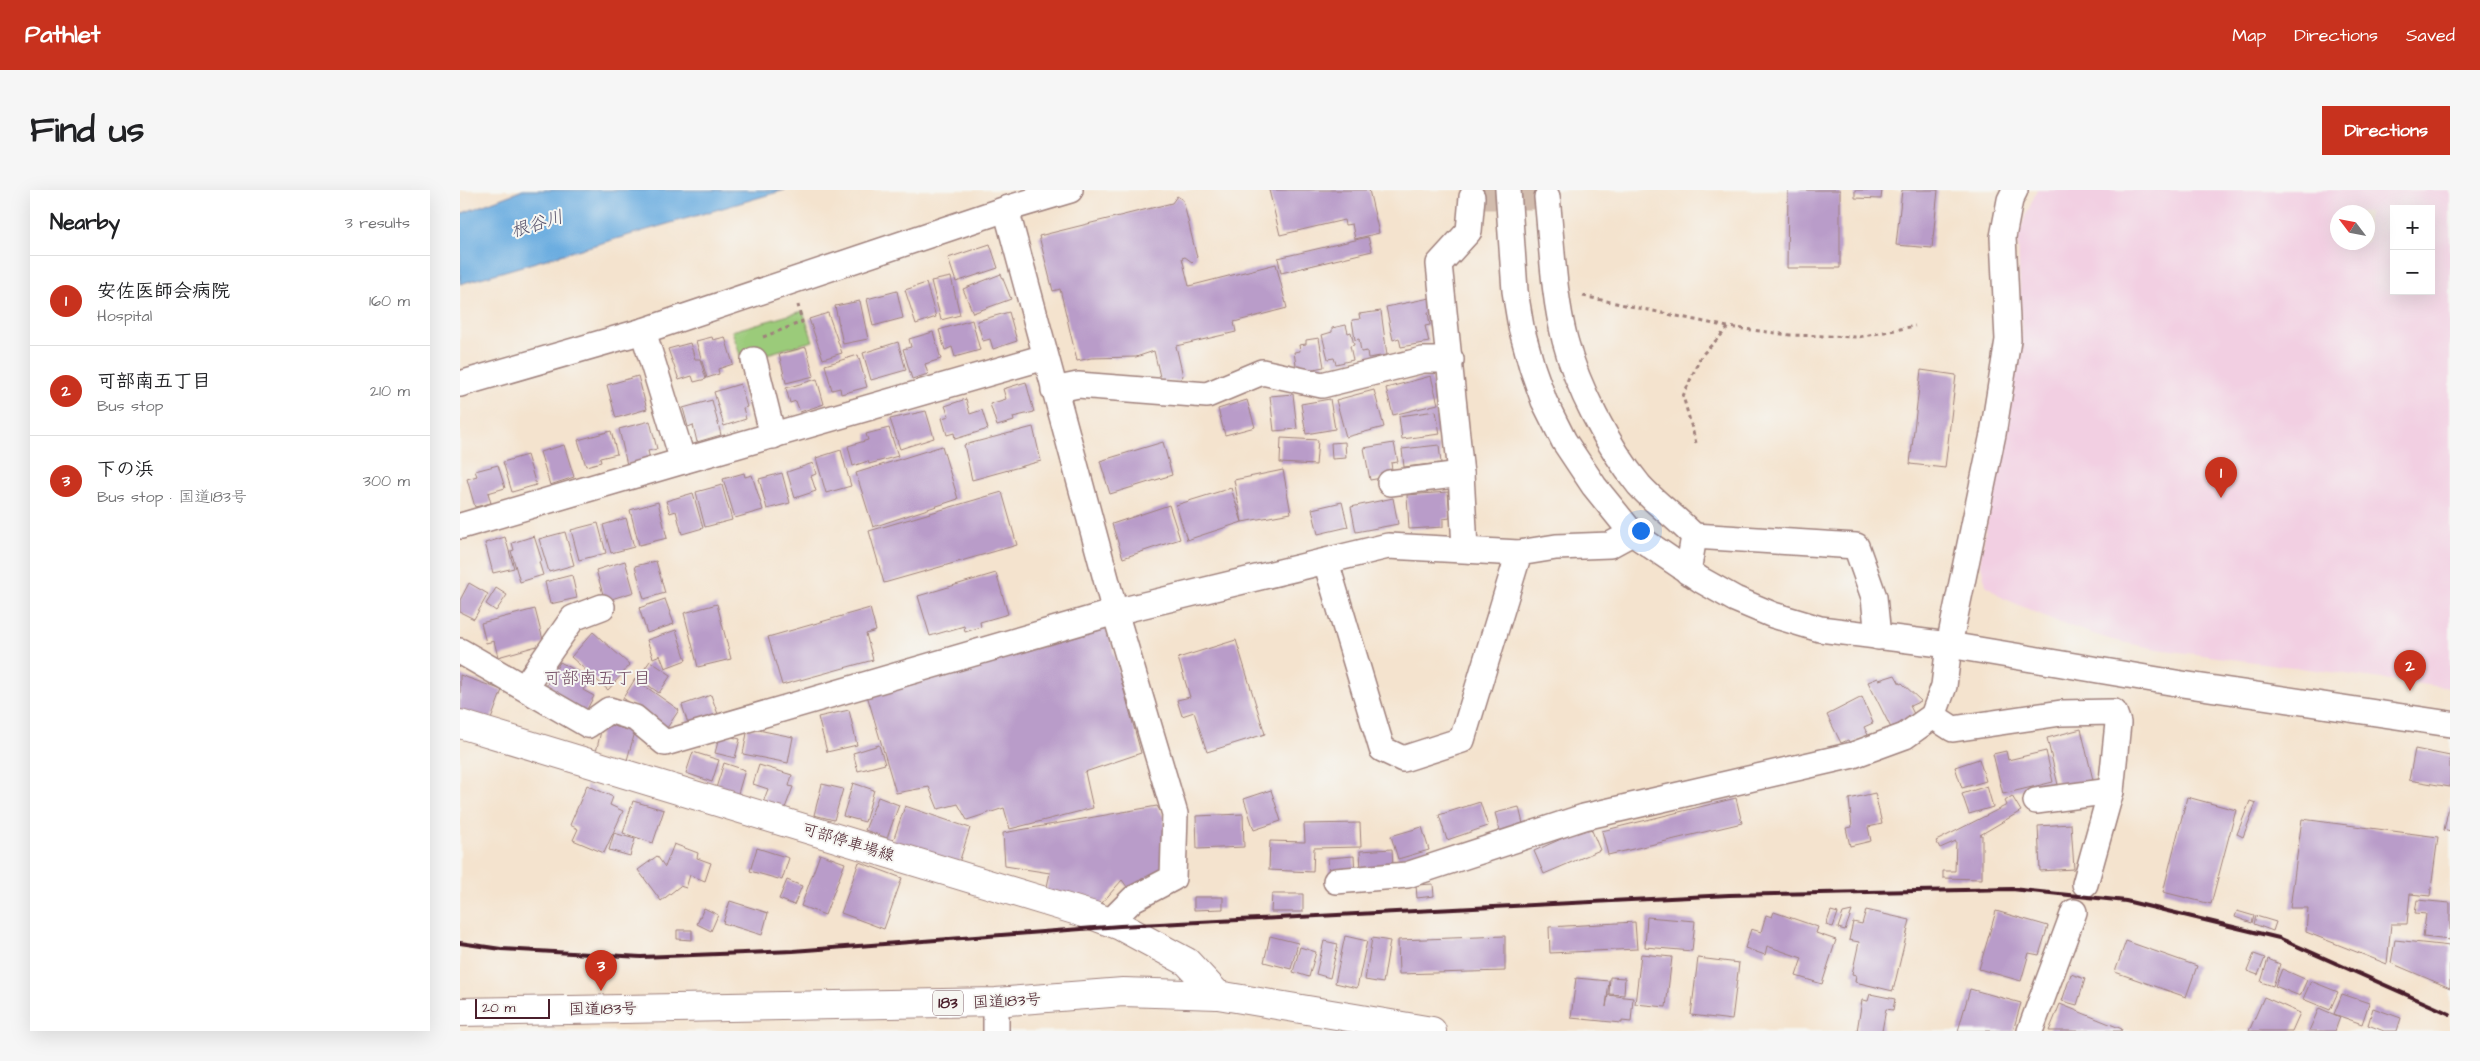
<!DOCTYPE html>
<meta charset="utf-8">
<style>
:root{--surface:#fff;--page:#f6f6f6;--text:#202124;--muted:#757577;--line:#e0e0e0;--accent:#c8321e}
body{margin:0;font-family:"Architects Daughter","Klee One",sans-serif;background:var(--page);color:var(--text)}
.controls{position:absolute;right:15px;top:15px;display:grid;overflow:hidden;border-radius:0px;box-shadow:0 5px 20px #0002}
.controls button{width:45px;height:45px;display:grid;place-items:center;padding:0;border:0;border-bottom:1px solid var(--line);background:var(--surface);color:var(--text);font:25px sans-serif}
.compass{position:absolute;left:1870px;top:15px;width:45px;height:45px;border-radius:50%;background:var(--surface);box-shadow:0 5px 20px #0002;rotate:302deg}
.scale{position:absolute;left:15px;bottom:12px;width:75px;box-sizing:border-box;padding-left:5px;border:2px solid #4a1f2b;border-top:0;font-size:14px;line-height:18px;white-space:nowrap;color:#4a1f2b;-webkit-text-stroke:4px #f6f6f2;paint-order:stroke}
.you{position:absolute;left:1180px;top:340px;width:18px;height:18px;margin:-12px;border:4px solid #fff;border-radius:50%;background:#1a73e8;box-shadow:0 0 0 8px #1a73e833}
.badge{display:grid;place-items:center;width:32px;height:32px;border-radius:50%;background:var(--accent);color:#fff;font-size:16px;font-weight:700}
.pin{position:absolute;translate:-50% -41px;filter:drop-shadow(0 1px 2px #0008)}
.pin::after{content:'';position:absolute;top:26px;width:18px;height:15px;background:inherit;clip-path:polygon(0 0,100% 0,50% 100%)}
.list{margin:0;padding:0;list-style:none}
h2{display:flex;justify-content:space-between;align-items:center;height:65px;margin:0;padding:0 20px;font-size:21px}
h2 small{font-size:16px;font-weight:400;color:var(--muted)}
.list li{display:grid;grid-template-columns:32px 1fr auto;gap:15px;align-items:center;box-sizing:border-box;height:90px;padding:0 20px;border-top:1px solid var(--line)}
.list b{display:block;font-size:19px;white-space:nowrap}
.list p{margin:0;font-size:16px;white-space:nowrap;color:var(--muted)}
.list em{font-size:16px;font-style:normal;color:var(--muted)}
.map{position:relative;flex:none;width:1990px;height:841px;overflow:hidden;border-radius:0px}
header{display:flex;align-items:center;gap:30px;box-sizing:border-box;height:70px;padding:0 25px;background:var(--accent);color:#fff}
header strong{font-size:24px}
nav{display:flex;gap:28px;margin-inline-start:auto;font-size:18px}
.intro{display:flex;align-items:center;justify-content:space-between;box-sizing:border-box;height:120px;padding:0 30px}
h1{margin:0;font-size:35px}
.button{padding:12px 22px;border-radius:0px;background:var(--accent);color:#fff;font-size:18px;font-weight:700}
main{display:flex;gap:30px;padding:0 30px}
aside{flex:1;background:var(--surface);border-radius:0px;box-shadow:0 5px 20px #0002}
.map>svg:first-child{display:block}
.built{fill:#f2cfe2;fill-rule:evenodd}
.green{fill:#9bcb7a;stroke:#727552}
.water{fill:#6cade0;stroke:#5b6686}
.building{fill:#b99cc9}
.lines{fill:none;stroke-linecap:round;stroke-linejoin:round}
.minor-tunnel{stroke:#d2bcad;stroke-width:25;stroke-dasharray:25 12;stroke-linecap:butt}
.minor-casing{stroke:#9f817c;stroke-width:28}
.major-casing{stroke:#9f817c;stroke-width:30}
.highway-casing{stroke:#9f817c;stroke-width:30}
.path{stroke:#9f817c;stroke-width:3;stroke-dasharray:4 4;stroke-linecap:butt}
.minor{stroke:#fff;stroke-width:25}
.major{stroke:#fff;stroke-width:28}
.highway{stroke:#fff;stroke-width:28}
.rail{stroke:#4a1f2b;stroke-width:4}
.labels{text-anchor:middle;dominant-baseline:central;stroke-width:4;stroke-linejoin:round;paint-order:stroke}
.shield{fill:#f6f6f2;stroke:#7e6067;stroke-width:1}
.shield-label{font-size:15px;font-weight:bold;fill:#4a1f2b}
.street-label{font-size:16px;fill:#4a1f2b;stroke:#f6f6f2}
.water-label{font-size:18px;font-style:italic;fill:#56516a;stroke:#f6f6f2}
.neighbourhood-label{font-size:18px;fill:#714b62;stroke:#f6f6f2}
</style>
<header>
<strong>Pathlet</strong>
<nav><a>Map</a><a>Directions</a><a>Saved</a></nav>
</header>
<div class="intro"><h1>Find us</h1><a class="button">Directions</a></div>
<main>
<aside>
<h2>Nearby<small>3 results</small></h2>
<ul class="list">
<li><span class="badge">1</span><div><b>安佐医師会病院</b><p>Hospital</p></div><em>160 m</em></li>
<li><span class="badge">2</span><div><b>可部南五丁目</b><p>Bus stop</p></div><em>210 m</em></li>
<li><span class="badge">3</span><div><b>下の浜</b><p>Bus stop · 国道183号</p></div><em>300 m</em></li>
</ul>
</aside>
<div class="map">
<svg width="1990" height="841" viewBox="0 0 1990 841">
<rect width="100%" height="100%" fill="#f6f6f2"/>
<filter id="ink" filterUnits="userSpaceOnUse"><feTurbulence type="fractalNoise" baseFrequency=".02" numOctaves="2"/><feDisplacementMap in="SourceGraphic" scale="10" xChannelSelector="R" yChannelSelector="G"/><feConvolveMatrix kernelMatrix="1 2 1 2 8 2 1 2 1" color-interpolation-filters="sRGB"/></filter>
<filter id="wash" filterUnits="userSpaceOnUse"><feTurbulence type="fractalNoise" baseFrequency=".0096" numOctaves="4" result="noise"/><feDisplacementMap in="SourceGraphic" scale="20" xChannelSelector="R" yChannelSelector="G"/><feGaussianBlur stdDeviation="1.12" result="paint"/><feColorMatrix in="noise" values="0 0 0 0 0 0 0 0 0 0 0 0 0 0 0 0 0 1.4 0 .05"/><feComposite in="paint" operator="in"/></filter>
<g filter="url(#wash)">
<rect width="100%" height="100%" fill="#f4e3ce"/>
<path class="built" d="M1577,0H1990V498L1697,459L1652,450L1600,433L1543,408L1526,395L1520,371L1561,145L1558,44ZM1934,19H1971V101H1934ZM1878,22H1908V52H1878Z"/>
<path class="green" d="M343,121L353,151L282,171L272,141Z"/>
<path class="water" d="M63,0H325L0,94V24Z"/>
<g id="blocks">
<g class="building">
<path d="M809,0H909L919,43L895,49L892,34L885,35L884,30L820,45Z"/>
<path d="M1328,0H1380V78H1327Z"/>
<path d="M1395,0H1422L1421,9L1395,8Z"/>
<path d="M1442,0H1478L1472,58L1436,55Z"/>
<path d="M717,6L723,10L736,64L737,67L732,72L725,67L722,68L729,96L816,74L827,118L774,132L776,142L716,156L723,186L719,191H701L694,161L676,167L631,168L617,171L600,99L593,101L579,46L712,13Z"/>
<path d="M908,47L912,61L821,83L818,68Z"/>
<path d="M530,54L538,78L496,92L488,68Z"/>
<path d="M541,84L551,109L513,123L503,99Z"/>
<path d="M491,87L500,125L481,130L471,91Z"/>
<path d="M466,93L476,127L456,134L445,100Z"/>
<path d="M437,101L443,128L413,136L407,109Z"/>
<path d="M970,108L973,121L968,122L970,135L965,136L969,152L941,157L939,148L933,150L926,117Z"/>
<path d="M400,111L408,149L383,154L375,116Z"/>
<path d="M921,121L927,165L908,168L907,161L901,162L899,149L895,150L892,130L900,129L899,124Z"/>
<path d="M549,122L557,151L533,159L530,149L523,151L517,131Z"/>
<path d="M368,123L382,163L363,169L349,129Z"/>
<path d="M512,130L520,160L495,167L492,157L485,160L479,140Z"/>
<path d="M886,135L888,143L891,142L894,155L890,156L893,170L876,174L874,168L868,169L862,145L872,142V138Z"/>
<path d="M473,142L481,169L465,174L468,184L452,189L443,159L451,157L449,149Z"/>
<path d="M252,147L253,150L265,147L273,174L258,179L259,184L247,188L236,151Z"/>
<path d="M859,148L864,177L837,182L834,162L840,161L839,155L846,154V150Z"/>
<path d="M438,152L446,180L411,190L403,163Z"/>
<path d="M230,153L235,169H240L246,189L234,192L232,186L219,190L208,159Z"/>
<path d="M346,157L354,186L326,193L319,164Z"/>
<path d="M398,165L407,197L381,204L380,198L372,200L365,175Z"/>
<path d="M1461,180L1496,185L1485,278L1450,274Z"/>
<path d="M178,186L187,219L156,228L147,195Z"/>
<path d="M971,186L978,214L933,225L926,198Z"/>
<path d="M357,189L364,214L340,222L336,211L330,213L326,198Z"/>
<path d="M566,192L574,222L553,227L554,231L537,236L530,214L546,209L543,199Z"/>
<path d="M280,194L287,217L283,218L286,229L264,236L254,202Z"/>
<path d="M914,200L924,237L886,247L876,210Z"/>
<path d="M833,204L837,239L814,241L810,206Z"/>
<path d="M506,209L510,224L522,220L528,239L495,249L494,243L487,245L482,228L489,226L485,216Z"/>
<path d="M870,209L875,239L846,244L841,214Z"/>
<path d="M252,210L261,245L237,252L233,235L228,237L223,218Z"/>
<path d="M787,210L795,237L765,245L758,219Z"/>
<path d="M466,221L474,248L440,259L430,229Z"/>
<path d="M976,221L980,244L942,249L939,226Z"/>
<path d="M190,231L197,259L188,261L190,269L167,275L159,239Z"/>
<path d="M573,237L581,271L512,290L504,255Z"/>
<path d="M429,238L438,266L409,274L408,271L393,276L388,256L408,250L406,244Z"/>
<path d="M151,241L157,264L140,268L141,272L126,276L118,250Z"/>
<path d="M821,248L858,250L856,275L820,273Z"/>
<path d="M703,252L712,285L650,304L640,271Z"/>
<path d="M885,252L886,268L872,269L871,253Z"/>
<path d="M934,253L938,272L931,273L933,286L910,290L904,258Z"/>
<path d="M104,255L114,287L90,295L80,262Z"/>
<path d="M979,255L981,273L944,277L942,259Z"/>
<path d="M482,256L498,309L413,337L396,283Z"/>
<path d="M381,260L391,296L366,303L356,268Z"/>
<path d="M67,265L76,295L52,302L43,272Z"/>
<path d="M353,273L356,284L351,286L356,301L335,308L327,282Z"/>
<path d="M38,275L45,298L28,303L31,313L15,317L7,289L17,286L15,281Z"/>
<path d="M823,280L831,323L782,332L774,290Z"/>
<path d="M284,283L285,287L292,285L303,320L275,328L263,289Z"/>
<path d="M322,283L330,313L307,319L299,289Z"/>
<path d="M262,295L272,330L245,337L236,302Z"/>
<path d="M771,298L782,332L727,350L716,315Z"/>
<path d="M542,302L557,355L424,393L409,341Z"/>
<path d="M988,302L990,328L983,329V337L949,339L947,305Z"/>
<path d="M233,303L243,338L222,344L216,321L210,323L206,311Z"/>
<path d="M933,308L938,334L896,342L891,317Z"/>
<path d="M198,312L207,348L179,355L170,320Z"/>
<path d="M882,312L888,337L858,344L852,319Z"/>
<path d="M709,315L720,349L663,368L652,334Z"/>
<path d="M166,328L174,357L151,363L143,335Z"/>
<path d="M138,333L146,363L119,370L111,340Z"/>
<path d="M105,342L114,375L89,382L79,349Z"/>
<path d="M74,346L82,371L79,372L83,385L60,392L51,361L54,360L52,353Z"/>
<path d="M45,347L54,378L33,383L25,353Z"/>
<path d="M165,371L174,402L145,411L136,380Z"/>
<path d="M196,371L205,403L184,409L175,376Z"/>
<path d="M536,383L548,424L520,432L521,437L505,442L504,436L470,446L458,406Z"/>
<path d="M112,385L117,408L90,414L85,392Z"/>
<path d="M9,393L28,404L14,429L0,422V410Z"/>
<path d="M36,398L47,405L36,421L26,414Z"/>
<path d="M205,409L214,434L187,443L179,418Z"/>
<path d="M257,414L271,469L238,477L224,423Z"/>
<path d="M410,418L416,441L406,444L413,470L322,495L308,447Z"/>
<path d="M75,419L84,454L38,467L34,451L26,453L21,433Z"/>
<path d="M647,438L681,563L625,582L633,618L550,639L544,618L507,630L498,614L478,619L469,597L436,603L407,505Z"/>
<path d="M216,440L226,470L205,478L200,465L193,468L187,450Z"/>
<path d="M133,442L170,475L148,500L111,467Z"/>
<path d="M776,450L805,544L747,562L734,522L722,526L717,510L730,507L718,468Z"/>
<path d="M190,471L211,485L199,503L178,488Z"/>
<path d="M100,472L130,488L123,500L134,506L125,523L84,500Z"/>
<path d="M0,485L42,500L30,532L0,521Z"/>
<path d="M1435,485L1440,494L1442,493L1461,511L1450,516L1454,524L1448,527V529L1431,538L1408,492L1418,488L1419,490Z"/>
<path d="M175,489L219,520L207,538L163,508Z"/>
<path d="M251,505L259,527L229,537L222,515Z"/>
<path d="M1402,507L1413,533L1404,537L1408,545L1390,554L1388,550L1381,553L1367,525Z"/>
<path d="M389,520L397,555L367,562L358,527Z"/>
<path d="M143,533L175,542L167,570L136,562Z"/>
<path d="M288,538L333,547L328,573L283,564Z"/>
<path d="M1621,539L1633,590L1599,599L1587,548Z"/>
<path d="M260,544L280,549L275,568L255,563Z"/>
<path d="M419,555L425,574L398,581L393,563Z"/>
<path d="M1955,559L1990,566V597L1949,590Z"/>
<path d="M1546,561L1548,570L1586,561L1593,592L1543,604L1533,564Z"/>
<path d="M233,562L259,570L252,592L226,583Z"/>
<path d="M1519,569L1526,591L1502,598L1495,577Z"/>
<path d="M264,573L285,580L277,607L255,601Z"/>
<path d="M299,575L332,585L329,596L333,597L322,626L301,618L308,599L293,594Z"/>
<path d="M393,593L414,600L405,632L383,626Z"/>
<path d="M362,594L383,599L374,630L354,625Z"/>
<path d="M127,595L153,607L150,615L163,621L144,663L113,650L118,639L110,635Z"/>
<path d="M1527,596L1533,617L1509,624L1502,604Z"/>
<path d="M811,600L821,631L794,640L784,609Z"/>
<path d="M1415,603L1422,634L1408,637L1411,651L1390,656L1386,638L1392,637L1389,609Z"/>
<path d="M1552,606L1561,621L1520,645H1522V689L1483,688V681H1495L1496,651L1480,658L1476,651L1547,615L1545,611Z"/>
<path d="M418,607L439,615L427,648L405,640Z"/>
<path d="M1727,607L1776,620L1751,714L1703,702Z"/>
<path d="M1276,608L1282,633L1148,665L1142,641Z"/>
<path d="M173,611L204,620L193,653L163,643Z"/>
<path d="M1790,611L1796,613L1783,647L1777,644Z"/>
<path d="M1020,612L1028,636L987,650L979,625Z"/>
<path d="M445,616L510,638L498,676L432,654Z"/>
<path d="M697,616L704,627L707,685L670,701L662,690L635,721L586,701L590,683L545,676L543,643Z"/>
<path d="M1989,616H1990V642L1984,640Z"/>
<path d="M1059,617L1064,638L1041,644L1035,623Z"/>
<path d="M783,624L784,657L737,659L736,626Z"/>
<path d="M1842,629L1978,647L1970,706L1950,704L1947,734H1931L1927,774L1846,742L1848,718H1830Z"/>
<path d="M900,633L901,657L854,658L853,682L809,680L810,651L845,652L844,634Z"/>
<path d="M1611,634L1614,679L1580,681L1578,636Z"/>
<path d="M1130,636L1140,660L1084,684L1074,661Z"/>
<path d="M962,637L969,660L938,669L931,646Z"/>
<path d="M154,643L175,649L170,666L149,660Z"/>
<path d="M214,654L238,663L237,668L251,673L245,691L230,685L226,698L220,696L201,711L178,680L197,666L205,677Z"/>
<path d="M297,658L329,668L322,690L290,681Z"/>
<path d="M932,659L933,678L901,680L900,661Z"/>
<path d="M360,664L385,673L365,725L341,716Z"/>
<path d="M894,666L895,684L869,686L868,668Z"/>
<path d="M399,672L442,688L424,739L381,723Z"/>
<path d="M327,690L342,696L334,715L319,709Z"/>
<path d="M973,694L974,706L957,708L956,695Z"/>
<path d="M812,704H843V722H811Z"/>
<path d="M734,707H763V719L734,720Z"/>
<path d="M1957,710L1990,713V750L1963,747L1966,724L1955,723Z"/>
<path d="M270,711L308,723L302,745L263,733Z"/>
<path d="M244,718L258,725L251,741L237,734Z"/>
<path d="M1406,720L1450,730L1433,801L1395,792L1396,785L1392,784L1399,752L1389,750L1393,732L1402,734Z"/>
<path d="M1371,721L1378,723L1373,737L1366,735Z"/>
<path d="M1392,721L1385,740L1378,738L1383,723Z"/>
<path d="M1536,721L1588,736L1579,765L1569,763L1561,791L1519,779Z"/>
<path d="M1777,721L1794,726L1792,733L1775,727Z"/>
<path d="M1314,722L1358,737L1356,743L1376,750L1362,794L1336,786L1342,768L1307,756L1305,765L1285,758L1291,739L1301,742L1306,725L1312,727Z"/>
<path d="M1796,726L1816,732L1813,741L1794,734Z"/>
<path d="M1187,727L1235,731L1232,761L1185,757Z"/>
<path d="M1175,732L1177,759L1090,763L1089,737Z"/>
<path d="M217,740H232V750L217,749Z"/>
<path d="M810,746L838,753L831,779L804,772Z"/>
<path d="M885,746L907,751L897,798L875,793Z"/>
<path d="M1045,746V781L939,784L938,750Z"/>
<path d="M912,748L930,751L923,793L905,790Z"/>
<path d="M1935,750L1990,756V798L1931,773Z"/>
<path d="M864,751L878,754L870,788L856,784Z"/>
<path d="M1666,751L1737,776L1726,807L1655,782Z"/>
<path d="M840,757L856,762L849,787L833,782Z"/>
<path d="M1181,764L1212,767L1206,817L1175,814Z"/>
<path d="M1794,764L1805,768L1798,785L1787,781Z"/>
<path d="M1238,768L1279,773L1272,830L1231,825Z"/>
<path d="M1808,769L1820,774L1813,796L1801,792Z"/>
<path d="M1822,779L1847,790L1840,806L1815,796Z"/>
<path d="M1611,784L1625,789L1617,815L1602,811Z"/>
<path d="M1150,787L1165,788L1164,805L1149,804Z"/>
<path d="M1116,788L1149,791L1146,817L1148,805L1173,808L1171,832L1162,831V833L1111,828Z"/>
<path d="M1851,791L1878,802L1870,820L1843,809Z"/>
<path d="M1510,799L1561,813L1553,841H1498Z"/>
<path d="M1410,804L1435,809L1433,820L1426,819L1422,841H1397L1402,810L1408,811Z"/>
<path d="M1882,804L1909,813L1902,834L1874,824Z"/>
<path d="M1804,807L1840,823L1832,841H1789Z"/>
<path d="M1600,814L1662,839L1661,841H1589Z"/>
<path d="M1859,818L1880,827L1875,841H1849Z"/>
<path d="M1913,818L1941,828L1937,841H1924L1908,835Z"/>
</g>
</g>
</g>
<g filter="url(#ink)">
<use href="#blocks" fill-opacity="0" stroke="#9f817c" stroke-width="1"/>
<g class="lines">
<path class="minor-tunnel" d="M1012,7H1087"/>
<g class="minor-casing">
<g id="minor">
<path d="M1048,0L1055,101L1061,137L1072,177L1084,211L1104,251L1134,296L1172,343L1241,390L1275,409L1313,425L1360,439L1489,455L1722,494L1990,534"/>
<path d="M1087,7C1092,54 1093,104 1105,150C1117,197 1148,257 1179,295C1195,313 1217,328 1234,346L1228,382"/>
<path d="M546,19L655,422L715,624L713,688L673,709L650,732"/>
<path d="M183,141L223,271L585,167"/>
<path d="M294,170L313,246"/>
<path d="M0,194L183,141L546,19L610,0"/>
<path d="M594,200L618,195L747,205L802,182L862,195L963,170H991"/>
<path d="M930,293L1001,284"/>
<path d="M1,336L223,271"/>
<path d="M1234,346L1396,356L1414,407L1418,447"/>
<path d="M1005,358L1001,284L979,74L1009,41L1012,7"/>
<path d="M866,372L922,559L943,569L1002,550L1059,363"/>
<path d="M0,461L128,535L149,520L175,528L205,553L655,422L928,356L1059,363L1096,357L1150,355L1172,343"/>
<path d="M65,497L113,428L142,417"/>
<path d="M1473,526L1493,539L1601,523L1654,522L1658,533L1651,601L1625,694"/>
<path d="M1576,611L1651,601"/>
<path d="M876,691L947,685L1124,627L1393,565L1445,546L1473,526L1484,496L1489,455L1533,244L1548,150L1543,47L1550,10L1555,0"/>
<path d="M536,812V841"/>
<path d="M1570,841L1614,722"/>
</g>
</g>
<g class="major-casing">
<path id="major" d="M0,534L634,726L660,736L727,772L758,805"/>
</g>
<g class="highway-casing">
<path id="highway" d="M0,822L536,812L663,802L758,805L972,841"/>
</g>
<g class="path">
<path d="M1123,106L1268,137"/>
<path d="M303,147L342,132L338,115"/>
<path d="M1236,253L1223,206L1241,166L1269,137L1330,145L1399,147L1455,136"/>
</g>
<use href="#minor" class="minor"/>
<use href="#major" class="major"/>
<use href="#highway" class="highway"/>
<path class="rail" d="M0,753L41,759L181,767L333,761L660,736L1269,705L1552,699L1666,711L1819,748L1990,824"/>
</g>
</g>
<g class="labels">
<rect class="shield" x="473" y="800.5" width="30" height="25" rx="4"/>
<g class="shield-label">
<text x="488" y="813">183</text>
</g>
<g class="street-label">
<text transform="translate(388 652) rotate(17)">可部停車場線</text>
<text transform="translate(547 811) rotate(-3)">国道183号</text>
<text transform="translate(143 819) rotate(-1)">国道183号</text>
</g>
<g class="water-label">
<text transform="translate(77 34) rotate(-17)">根谷川</text>
</g>
<g class="neighbourhood-label">
<text x="137" y="488">可部南五丁目</text>
</g>
</g>
</svg>
<div class="controls">
<button>+</button>
<button>−</button>
</div>
<svg class="compass" viewBox="-18 -18 36 36"><path d="M0-13l5 13h-10z" fill="#e53935"/><path d="M0 13l5-13h-10z" fill="#757577"/></svg>
<div class="scale">20 m</div>
<div class="you"></div>
<div class="pin badge" style="left:1761px;top:308px">1</div>
<div class="pin badge" style="left:1950px;top:501px">2</div>
<div class="pin badge" style="left:141px;top:801px">3</div>
</div>
</main>
